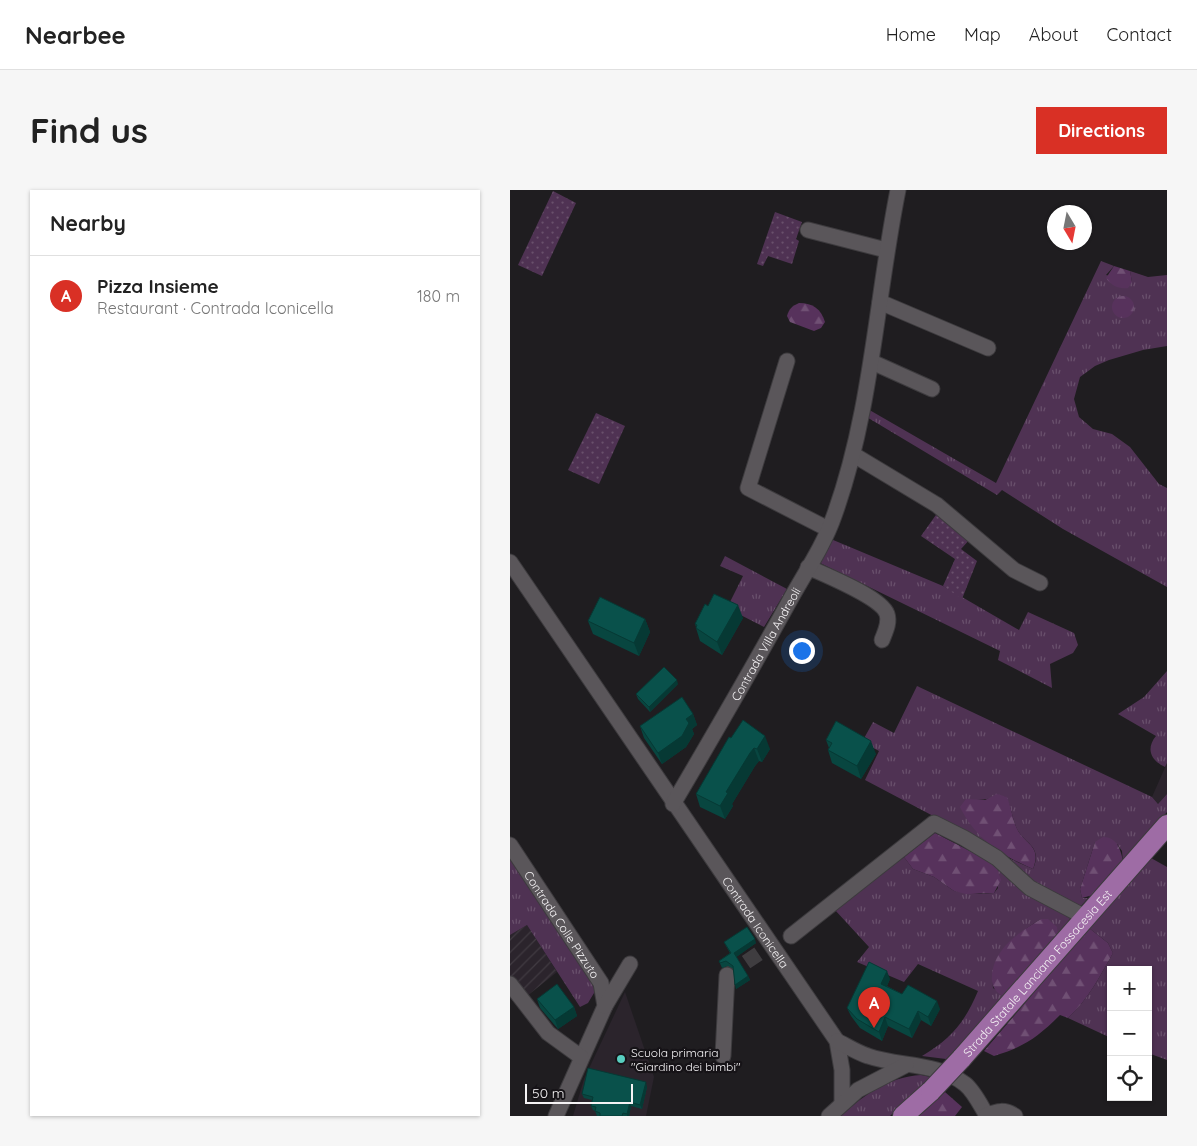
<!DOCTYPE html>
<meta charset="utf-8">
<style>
:root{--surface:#fff;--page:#f6f6f6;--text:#222;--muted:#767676;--line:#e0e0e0;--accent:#d93025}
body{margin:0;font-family:Quicksand,sans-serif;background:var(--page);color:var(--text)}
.controls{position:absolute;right:15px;bottom:15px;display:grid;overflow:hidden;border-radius:0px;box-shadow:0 1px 4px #0004}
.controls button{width:45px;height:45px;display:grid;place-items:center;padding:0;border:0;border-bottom:1px solid var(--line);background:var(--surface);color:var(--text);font:25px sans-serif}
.compass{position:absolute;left:537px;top:15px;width:45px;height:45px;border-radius:50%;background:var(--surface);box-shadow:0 1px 4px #0004;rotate:170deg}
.scale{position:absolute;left:15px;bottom:12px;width:108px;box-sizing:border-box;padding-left:5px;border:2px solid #f5f3f5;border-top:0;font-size:14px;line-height:18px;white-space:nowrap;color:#f5f3f5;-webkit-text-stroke:4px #161317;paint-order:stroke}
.you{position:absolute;left:291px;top:460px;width:18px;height:18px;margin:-12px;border:4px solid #fff;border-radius:50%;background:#1a73e8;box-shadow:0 0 0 8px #1a73e833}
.badge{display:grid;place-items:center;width:32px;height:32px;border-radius:50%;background:var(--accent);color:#fff;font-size:16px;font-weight:700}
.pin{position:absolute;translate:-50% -41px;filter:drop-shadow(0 1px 2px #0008)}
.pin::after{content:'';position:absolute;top:26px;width:18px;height:15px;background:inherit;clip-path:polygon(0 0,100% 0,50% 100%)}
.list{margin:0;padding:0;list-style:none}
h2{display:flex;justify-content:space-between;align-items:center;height:65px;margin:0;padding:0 20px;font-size:21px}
h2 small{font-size:16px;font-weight:400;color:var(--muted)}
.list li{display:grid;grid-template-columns:32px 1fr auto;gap:15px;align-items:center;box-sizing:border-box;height:80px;padding:0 20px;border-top:1px solid var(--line)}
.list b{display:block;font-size:19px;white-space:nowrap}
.list p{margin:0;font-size:16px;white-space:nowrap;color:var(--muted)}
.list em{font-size:16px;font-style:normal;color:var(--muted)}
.icon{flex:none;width:28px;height:28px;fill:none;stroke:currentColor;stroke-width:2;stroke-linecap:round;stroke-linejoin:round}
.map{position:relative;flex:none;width:657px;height:926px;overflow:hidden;border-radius:0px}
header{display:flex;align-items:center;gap:30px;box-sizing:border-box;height:70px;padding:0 25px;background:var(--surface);border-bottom:1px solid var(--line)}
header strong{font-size:24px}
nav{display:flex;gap:28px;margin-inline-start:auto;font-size:18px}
.intro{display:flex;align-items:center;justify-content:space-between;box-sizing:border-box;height:120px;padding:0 30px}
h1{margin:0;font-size:35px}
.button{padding:12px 22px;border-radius:0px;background:var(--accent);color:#fff;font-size:18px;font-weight:700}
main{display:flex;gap:30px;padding:0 30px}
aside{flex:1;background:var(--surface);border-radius:0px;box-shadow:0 1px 4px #0004}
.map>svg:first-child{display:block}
.built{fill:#2b242c}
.industrial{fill:url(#industrial-furrows)}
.grass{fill:url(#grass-tufts)}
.forest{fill:url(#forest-firs)}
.garden{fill:url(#garden-dots)}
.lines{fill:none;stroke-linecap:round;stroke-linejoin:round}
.minor-tunnel{stroke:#3f3d40;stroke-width:15;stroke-dasharray:15 8;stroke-linecap:butt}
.minor-casing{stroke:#3d3b3e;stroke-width:17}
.major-casing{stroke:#3d3b3e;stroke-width:22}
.minor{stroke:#5a565a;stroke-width:15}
.major{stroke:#9e6ca5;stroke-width:20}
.major-bridge-casing{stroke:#3d3b3e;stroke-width:22;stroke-linecap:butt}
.major-bridge{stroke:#9e6ca5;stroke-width:20}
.wall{fill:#084640}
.shaded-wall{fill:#063934}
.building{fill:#09514b;stroke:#063934}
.poi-dot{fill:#58cec0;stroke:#161317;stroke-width:2}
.labels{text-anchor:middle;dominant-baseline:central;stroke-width:4.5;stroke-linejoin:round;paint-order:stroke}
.street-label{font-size:12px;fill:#f5f3f5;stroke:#161317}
.poi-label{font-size:12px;fill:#f5f3f5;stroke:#161317;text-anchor:start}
</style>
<header>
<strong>Nearbee</strong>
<nav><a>Home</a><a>Map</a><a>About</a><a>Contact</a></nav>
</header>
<div class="intro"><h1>Find us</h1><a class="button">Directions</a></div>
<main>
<aside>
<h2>Nearby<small></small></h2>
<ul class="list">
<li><span class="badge">A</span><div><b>Pizza Insieme</b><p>Restaurant · Contrada Iconicella</p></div><em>180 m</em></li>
</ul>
</aside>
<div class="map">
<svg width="657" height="926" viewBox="0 0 657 926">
<defs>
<pattern id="industrial-furrows" width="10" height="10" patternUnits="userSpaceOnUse" patternTransform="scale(1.25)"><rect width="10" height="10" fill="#2b242c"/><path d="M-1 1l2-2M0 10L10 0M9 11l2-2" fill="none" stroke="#403a41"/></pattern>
<pattern id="grass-tufts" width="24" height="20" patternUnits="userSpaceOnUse" patternTransform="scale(1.25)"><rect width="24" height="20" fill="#4f3253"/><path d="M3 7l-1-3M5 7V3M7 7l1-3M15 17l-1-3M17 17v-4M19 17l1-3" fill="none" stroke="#69506c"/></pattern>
<pattern id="forest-firs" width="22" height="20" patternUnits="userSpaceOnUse" patternTransform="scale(1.25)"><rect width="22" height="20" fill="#57325c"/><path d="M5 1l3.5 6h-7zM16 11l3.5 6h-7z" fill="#705074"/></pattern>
<pattern id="garden-dots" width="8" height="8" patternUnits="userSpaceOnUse" patternTransform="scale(1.25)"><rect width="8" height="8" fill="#4f3253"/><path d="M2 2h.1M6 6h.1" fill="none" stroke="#69506c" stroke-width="1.8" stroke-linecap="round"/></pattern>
</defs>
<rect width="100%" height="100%" fill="#1f1d20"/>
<g class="built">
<path d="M657,573V604L648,614L642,607Z"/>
<path d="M115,802L144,887L136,926H63L74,889Z"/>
</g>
<path class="industrial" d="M17,735L47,782L17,806L33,843L0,808V745Z"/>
<g class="grass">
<path d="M591,71L604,76L596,85L622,92L620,81L638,87L657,85V156L633,160L599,170L585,176L570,187L564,209L569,227L583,239L602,244L620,257L649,294L657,298V397L553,339L492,300L487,305L355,226L356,218L486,293Z"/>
<path d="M316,347L433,396L509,440L518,422L564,443L568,455L563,463L540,474L542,498L488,470L490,461L308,372Z"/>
<path d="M215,366L277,399L254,437L217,418L233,386L210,376Z"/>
<path d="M657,481V573L655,577C640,570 636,558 646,546L608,524L634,507Z"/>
<path d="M407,496L642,607L648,614L657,604V622L613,672L612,661L607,654L585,652L570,699L572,708H578L570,717L526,694L496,667L523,679C534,654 511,654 505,634C502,625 501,617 496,607C485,606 477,610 467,610L482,657L355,590L369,561L352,552L363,532L384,543Z"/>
<path d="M0,660L87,798L78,813L70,817L17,735L0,745Z"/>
<path d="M394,667L403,679L424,687L444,701L469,704L484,703L488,698L485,674C507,698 532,712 561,727L548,747L531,729C505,744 480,765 483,798L496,807L436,869L412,866C441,849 455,832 468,801L408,774L394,792L347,772L359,757L325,720Z"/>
<path d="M641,668L657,677V870L638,863V780H601V848L558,828C578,810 590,786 603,763L598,753L579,738Z"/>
<path d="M411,885L421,887L380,926H331C355,904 378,887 411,885Z"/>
</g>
<g class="forest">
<path d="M604,76L620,81L622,92L618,98C608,99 602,96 596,88Z"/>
<circle cx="613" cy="117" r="11"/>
<path d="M289,113C303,113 311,119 315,132L311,138L304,141L280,132L277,126C279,119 282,116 289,113Z"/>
<path d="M487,604L497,607C501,617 502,625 505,634C512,655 533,653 523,679C492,666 465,648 450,617L456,609L475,610Z"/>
<path d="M425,643L485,674L491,690L484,703L456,704L444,701L424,687L403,679L394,667Z"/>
<path d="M593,647C607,647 611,660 613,672L583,705L572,708L570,699L585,652Z"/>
<path d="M531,729H538L547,737L548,747L496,807C488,804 483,800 482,791C480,761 509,742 531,729Z"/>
<path d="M579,738L598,753L603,763C590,786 578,810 558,828L550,825C528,847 514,857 484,866L474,861Z"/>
<path d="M435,902L452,917L445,926H409Z"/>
</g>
<g class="garden">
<path d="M43,1L66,13L32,86L8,75Z"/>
<path d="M265,22L292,32L286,49L289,51L282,74L258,66L253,76L247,74Z"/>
<path d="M86,223L115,236L89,294L58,280Z"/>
<path d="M428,322L461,348L451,359L467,371L452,409L433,396L445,369L411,346Z"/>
</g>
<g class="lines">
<path class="minor-tunnel" d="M217,785L260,756"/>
<g class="minor-casing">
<g id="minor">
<path d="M298,40L376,60"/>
<path d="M370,112L478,158"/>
<path d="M277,171L238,298L318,339"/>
<path d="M362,172L422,199"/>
<path d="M344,265L427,315L504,380L530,393"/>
<path id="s1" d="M0,372L327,851L332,880V912"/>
<path d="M298,377C315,385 371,407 377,424C380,433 375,442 372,450"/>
<path id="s2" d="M163,614C203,546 242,479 280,410C295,383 314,355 324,326C362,221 366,109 388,0"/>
<path id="s3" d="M0,655L91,793L95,816L46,926"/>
<path d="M281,746L424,633L454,648L487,668L520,698L575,727"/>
<path d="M0,794L38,843L71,867"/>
<path d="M95,816L120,774"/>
<path d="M327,851C337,856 348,863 358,866C390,877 427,872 455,894C464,901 471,916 477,926"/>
<path d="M213,866L217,785"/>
<path d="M477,925C487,921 495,919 505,926"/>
<path d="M319,926L348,900L396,875"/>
</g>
</g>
<g class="major-casing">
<g id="major">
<path id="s4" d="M451,869L657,635"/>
<path d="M393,926L421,901"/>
</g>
</g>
<use href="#minor" class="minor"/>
<use href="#major" class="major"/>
<g class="major-bridge-casing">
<path id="major-bridge" d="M421,901L451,869"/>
</g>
<use href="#major-bridge" class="major-bridge"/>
</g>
<g class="wall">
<path d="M198,416L233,428L212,465L190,451L186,438V437L185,434Z"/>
<path d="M135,429L140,442L129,466L83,444L78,431Z"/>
<path d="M168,494L140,522L128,509L126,504Z"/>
<path d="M183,524L187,535L182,539L184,544L176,557L152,574L134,548L130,536Z"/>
<path d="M219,547L260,559L252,572L249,571L245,576L222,614L223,616L215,629L190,617L186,604Z"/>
<path d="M316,550L366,564L351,589L322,573L318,560L319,558Z"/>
<path d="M214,752L246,753L226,767L238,786L240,790L226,799L224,779L218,776L212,778L209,771L220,763L216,756Z"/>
<path d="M380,789L377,796L392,804L430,819L421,836L411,830L402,848L378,836L372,851L350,838L341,826L337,818Z"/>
<path d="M27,809L64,817L67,826L48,839L30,818Z"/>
<path d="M137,897L132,919L121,916L119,926H87L85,921L83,920L81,916L82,910L74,908L72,904Z"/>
</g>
<g class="shaded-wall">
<path d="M228,415L233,428L212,465L207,452Z"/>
<path d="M135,429L140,442L129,466L124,453Z"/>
<path d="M167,490L168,494L140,522L139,517Z"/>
<path d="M183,524L187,535L182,539L184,544L176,557L152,574L148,563L176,529Z"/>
<path d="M255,546L260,559L252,572L247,559Z"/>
<path d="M361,551L366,564L351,589L347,576Z"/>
<path d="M244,558L249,571L245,576L222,614L223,616L215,629L210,616L216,602L240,563Z"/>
<path d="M245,749L246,753L225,768L224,763Z"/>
<path d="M377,781L380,789L374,802L371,794Z"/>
<path d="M238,786L240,790L226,799L225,795Z"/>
<path d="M427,811L430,819L421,836L418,827Z"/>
<path d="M64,817L67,826L48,839L45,830Z"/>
<path d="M408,821L411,830L402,848L399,839Z"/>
<path d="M375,827L378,836L372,851L369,842Z"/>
<path d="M136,892L137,897L132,919L130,915Z"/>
<path d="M120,912L121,916L119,926H117V924Z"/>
</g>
<g class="building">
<path d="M204,404L228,415L207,452L186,438L187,435L185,434L195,414L198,416Z"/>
<path d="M90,407L135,429L124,453L78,431Z"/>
<path d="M154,477L167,490L139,517L126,504Z"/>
<path d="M172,507L183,524L176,529L179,533L172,546L148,563L130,536Z"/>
<path d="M233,530L255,546L247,559L244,558L240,563L216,602L218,603L210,616L186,604L219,547L221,548Z"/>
<path d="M326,531L361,551L347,576L318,560L322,553L316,550Z"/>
<path d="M237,737L245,749L224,763L238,786L225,795L223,776L216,771L210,773L209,771L221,763L214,752Z"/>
<path d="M359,772L377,781L371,794L392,804L398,795L427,811L418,827L408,821L399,839L375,827L369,842L347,829L337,818Z"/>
<path d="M47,794L64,817L45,830L27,809Z"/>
<path d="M78,878L136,892L130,915L120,912L117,924L113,923L112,926H90V923L85,921L86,917L81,916L83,907L72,904Z"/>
</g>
<circle class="poi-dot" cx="111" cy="869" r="5"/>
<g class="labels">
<g class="street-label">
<text stroke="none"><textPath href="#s2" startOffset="185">Contrada Villa Andreoli</textPath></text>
<text stroke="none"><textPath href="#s1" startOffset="436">Contrada Iconicella</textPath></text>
<text stroke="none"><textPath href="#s3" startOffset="95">Contrada Colle Pizzuto</textPath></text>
<text stroke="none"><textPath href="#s4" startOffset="115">Strada Statale Lanciano Fossacesia Est</textPath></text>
</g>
<g class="poi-label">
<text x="121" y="862">Scuola primaria<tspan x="121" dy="14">"Giardino dei bimbi"</tspan></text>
</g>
</g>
</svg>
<div class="controls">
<button>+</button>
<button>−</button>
<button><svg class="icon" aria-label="locate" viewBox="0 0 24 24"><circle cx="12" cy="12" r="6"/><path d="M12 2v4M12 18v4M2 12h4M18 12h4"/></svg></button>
</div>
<svg class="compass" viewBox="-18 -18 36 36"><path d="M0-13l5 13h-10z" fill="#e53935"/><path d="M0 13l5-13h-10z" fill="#767676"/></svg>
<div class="scale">50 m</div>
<div class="you"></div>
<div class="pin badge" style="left:364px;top:838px">A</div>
</div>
</main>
